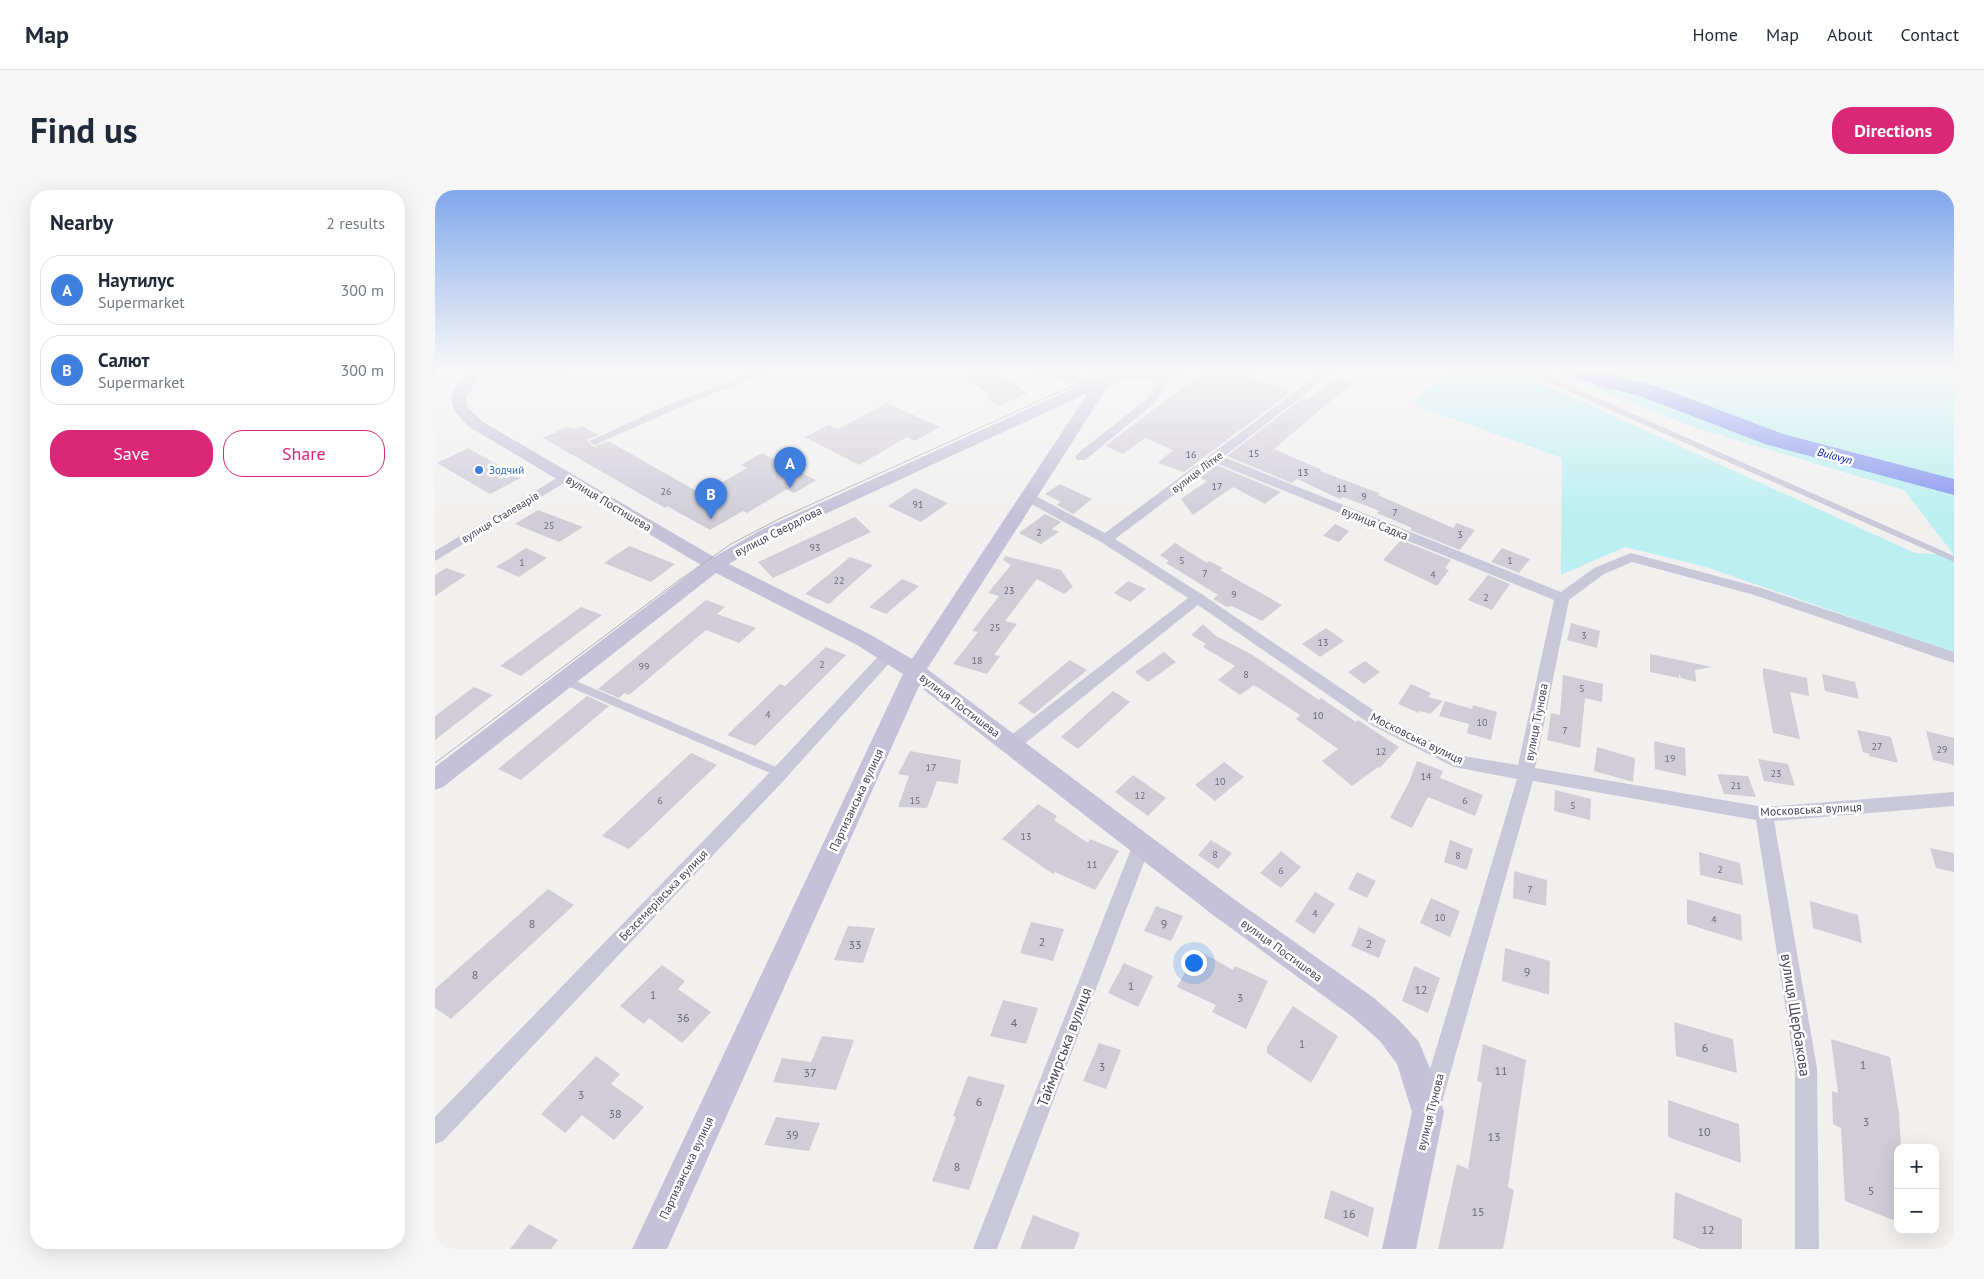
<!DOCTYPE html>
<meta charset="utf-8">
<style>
:root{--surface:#fff;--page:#f6f6f7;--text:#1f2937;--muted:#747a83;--line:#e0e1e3;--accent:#db2777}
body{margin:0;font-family:"PT Sans",sans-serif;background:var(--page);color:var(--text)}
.controls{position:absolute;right:15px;bottom:15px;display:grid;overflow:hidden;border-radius:10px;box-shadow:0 5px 20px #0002}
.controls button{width:45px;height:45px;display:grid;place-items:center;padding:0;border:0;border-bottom:1px solid var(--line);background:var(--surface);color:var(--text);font:25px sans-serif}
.you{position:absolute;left:758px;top:772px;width:18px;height:18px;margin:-12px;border:4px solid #fff;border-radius:50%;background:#1a73e8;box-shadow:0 0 0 8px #1a73e833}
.badge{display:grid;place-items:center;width:32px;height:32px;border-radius:50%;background:var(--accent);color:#fff;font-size:16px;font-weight:700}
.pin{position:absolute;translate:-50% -41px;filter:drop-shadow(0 1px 2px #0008)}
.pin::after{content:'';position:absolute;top:26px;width:18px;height:15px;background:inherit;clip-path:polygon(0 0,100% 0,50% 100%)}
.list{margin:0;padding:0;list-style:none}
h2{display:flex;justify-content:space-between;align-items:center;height:65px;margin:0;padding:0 20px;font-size:21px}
h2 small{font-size:16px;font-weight:400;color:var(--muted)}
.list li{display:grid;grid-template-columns:32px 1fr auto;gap:15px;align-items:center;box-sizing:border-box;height:70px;margin:0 10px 10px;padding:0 10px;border:1px solid var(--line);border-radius:20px}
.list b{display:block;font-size:19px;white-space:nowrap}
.list p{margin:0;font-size:16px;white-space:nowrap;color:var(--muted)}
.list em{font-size:16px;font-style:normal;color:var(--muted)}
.actions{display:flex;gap:10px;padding:15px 20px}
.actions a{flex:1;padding:11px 0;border:1px solid var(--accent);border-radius:20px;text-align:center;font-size:18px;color:var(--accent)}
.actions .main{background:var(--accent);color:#fff}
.map{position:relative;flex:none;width:1519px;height:1059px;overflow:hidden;border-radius:20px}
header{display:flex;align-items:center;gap:30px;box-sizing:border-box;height:70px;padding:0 25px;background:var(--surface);border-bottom:1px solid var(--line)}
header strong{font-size:24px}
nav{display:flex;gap:28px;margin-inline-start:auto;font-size:18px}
.intro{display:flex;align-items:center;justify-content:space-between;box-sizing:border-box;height:120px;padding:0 30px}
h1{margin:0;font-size:35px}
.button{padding:12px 22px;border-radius:20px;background:var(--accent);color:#fff;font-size:18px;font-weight:700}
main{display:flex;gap:30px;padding:0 30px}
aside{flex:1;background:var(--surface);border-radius:20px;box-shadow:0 5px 20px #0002}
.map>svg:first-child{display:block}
.green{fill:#bbeff1}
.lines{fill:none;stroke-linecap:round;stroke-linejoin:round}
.river{fill:#8797ef;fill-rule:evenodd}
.building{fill:#d0cdd7}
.lane-far1{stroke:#c9c8d9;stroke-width:5.5}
.lane{stroke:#c9c8d9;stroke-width:8}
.street{fill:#c9c8d9;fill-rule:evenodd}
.secondary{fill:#c4c1d8;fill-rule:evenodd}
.tram{stroke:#b3b1b9;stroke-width:1}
.shop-dot{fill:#3f7fe0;stroke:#fff;stroke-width:2}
.labels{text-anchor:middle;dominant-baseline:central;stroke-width:5;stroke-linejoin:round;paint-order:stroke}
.number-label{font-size:10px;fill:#6b687c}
.far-water-label{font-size:11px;font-style:italic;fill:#0721af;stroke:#fff}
.far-shop-label{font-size:11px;fill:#366cbe;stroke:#fff;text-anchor:start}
.far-street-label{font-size:11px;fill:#49465d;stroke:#fff}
.street-label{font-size:12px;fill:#49465d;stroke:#fff}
.near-number-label{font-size:12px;fill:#6b687c}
.near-street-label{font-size:15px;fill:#49465d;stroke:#fff}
</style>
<header>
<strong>Map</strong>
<nav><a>Home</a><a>Map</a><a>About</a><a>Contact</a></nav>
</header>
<div class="intro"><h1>Find us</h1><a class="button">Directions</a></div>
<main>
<aside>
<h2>Nearby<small>2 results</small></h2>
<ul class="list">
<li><span class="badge" style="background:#3f7fe0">A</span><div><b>Наутилус</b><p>Supermarket</p></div><em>300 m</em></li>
<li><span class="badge" style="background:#3f7fe0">B</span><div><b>Салют</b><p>Supermarket</p></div><em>300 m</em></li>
</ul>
<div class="actions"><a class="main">Save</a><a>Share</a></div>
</aside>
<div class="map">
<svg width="1519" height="1059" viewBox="0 0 1519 1059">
<rect width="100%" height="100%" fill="#f1f0ef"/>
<g class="green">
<path d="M1014,178H1073L1480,363L1519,365V463L1271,377L1190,357L1126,385L1127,268L977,214Z"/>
<path d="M1108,178H1519V365L1469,300L1264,239Z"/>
</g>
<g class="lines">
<path class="river" d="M1130,178H1160L1180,186L1221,196L1348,244L1519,289V305L1330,254L1205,206L1164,196L1133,183Z"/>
</g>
<g class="building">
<path d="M774,178H821L812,185L856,202L749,282L723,273L738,260L710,248L688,264L670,256Z"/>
<path d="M555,179L593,203L563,216L549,206L554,204L531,188Z"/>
<path d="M903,187L918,192L839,259L887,280L885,281L944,303L943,305L1018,338L1022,333L1040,340L1025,360L975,340L977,338L942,323L945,321L908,307L905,309L862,289L857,293L792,266L869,207L873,209Z"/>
<path d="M452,213L505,237L480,251L472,247L424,275L370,247L394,235L403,239Z"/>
<path d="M134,236L139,239L147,236L163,245L152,250L159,257L173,251L267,304L312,278L306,275L327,263L381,290L359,303L352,299L312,323L308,321L275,340L232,316L230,318L108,248Z"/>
<path d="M33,258L86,288L55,304L2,273Z"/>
<path d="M781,275L846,302L830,314L798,297L758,325L746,309L772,291L764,288Z"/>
<path d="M625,294L657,309L638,324L622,315L626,312L610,304Z"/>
<path d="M480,298L513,313L486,332L453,316Z"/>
<path d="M103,320L148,337L124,352L80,334Z"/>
<path d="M610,324L626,332L617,339L624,342L606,354L584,343Z"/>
<path d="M420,327L436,342L338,388L323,372Z"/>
<path d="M900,334L914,341L904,352L888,346Z"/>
<path d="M966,350L1016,370L1010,378L1014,380L1002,396L948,370Z"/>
<path d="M740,353L772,373L774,371L788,378L785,380L847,415L827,431L797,416L792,417L778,409L783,405L731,373L734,371L725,365Z"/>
<path d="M194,356L240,374L216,392L169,373Z"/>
<path d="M91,358L112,368L84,387L61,377Z"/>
<path d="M1067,358L1095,369L1084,383L1056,372Z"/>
<path d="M570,366L626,380L638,397L629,404L602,389L570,431L582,434L559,465L565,466L552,484L518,474L543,442L537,441L564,406L553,403L576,375L568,370Z"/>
<path d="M415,367L438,375L394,414L370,404Z"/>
<path d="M11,378L31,385L0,406V385Z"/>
<path d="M1053,385L1075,394L1057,420L1033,410Z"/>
<path d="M467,389L484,396L451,424L434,417Z"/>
<path d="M693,391L711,399L695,412L679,403Z"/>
<path d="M271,410L290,417L282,424L321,438L304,453L271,440L194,505L189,503L184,508L163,499Z"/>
<path d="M146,417L167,425L86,486L65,476Z"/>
<path d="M1136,433L1165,441L1162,458L1132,450Z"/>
<path d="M768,434L781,446L816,464L884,510L886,508L921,532L923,530L964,557L945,578L943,577L917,596L887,571L903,559L861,529L865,525L819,495L805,505L783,490L800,476L768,457L771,454L756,445Z"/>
<path d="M891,438L909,451L885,467L867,454Z"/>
<path d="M391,457L411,465L320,556L292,545L345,494L350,496Z"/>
<path d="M729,462L741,472L713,492L700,482Z"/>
<path d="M1215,464L1249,471L1277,477L1260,480L1261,492L1246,488L1244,484V488L1215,482Z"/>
<path d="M635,470L652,480L599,524L583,513Z"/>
<path d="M930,471L945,482L929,494L913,482Z"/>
<path d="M1328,478L1372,488L1374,506L1355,502L1365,549L1338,543L1328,486Z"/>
<path d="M1387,484L1420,492L1424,509L1390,501Z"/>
<path d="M1128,485L1168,494L1167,512L1150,508L1145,558L1112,550L1116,523L1125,525Z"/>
<path d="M976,494L996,503L993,507L1008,511L995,524L985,521L984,523L963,514Z"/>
<path d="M39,497L58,505L0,550V526Z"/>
<path d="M678,501L695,512L643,559L626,547Z"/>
<path d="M152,506L174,516L86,590L63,579Z"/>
<path d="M1010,511L1037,519L1038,515L1062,522L1056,550L1032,543L1034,534L1004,526Z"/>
<path d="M1422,540L1456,547L1463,573L1434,566L1435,564L1428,562Z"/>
<path d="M1491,541L1519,548V575L1498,570Z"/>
<path d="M1219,551L1250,558L1251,586L1220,579Z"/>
<path d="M1162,557L1200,568L1198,592L1159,581Z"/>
<path d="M475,561L526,570L523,594L502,591L492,618L463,617L474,586L463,584Z"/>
<path d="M256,563L282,575L194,659L167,646Z"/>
<path d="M1323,569L1353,574L1360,596L1329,591Z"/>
<path d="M982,571L1008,581L1005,588L1048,605L1040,626L993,607L977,638L955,628L974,592Z"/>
<path d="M789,572L809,587L780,611L760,595Z"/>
<path d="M1282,584L1313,586L1321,607L1289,604Z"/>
<path d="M698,585L731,608L713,626L680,602Z"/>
<path d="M1120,600L1156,609L1155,630L1119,621Z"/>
<path d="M603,614L622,626L619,630L653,653L655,649L684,661L660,700L620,682L618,684L567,649Z"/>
<path d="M776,650L797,663L783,679L763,665Z"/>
<path d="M1015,650L1038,659L1032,680L1009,672Z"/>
<path d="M1495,658L1519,663V682L1501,678Z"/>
<path d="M846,661L866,677L846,698L825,683Z"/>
<path d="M1264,662L1305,673L1308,695L1265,685Z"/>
<path d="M1079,681L1112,690L1111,716L1078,708Z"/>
<path d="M922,682L941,691L932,708L913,699Z"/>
<path d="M113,699L139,715L16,829L0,818V799Z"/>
<path d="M880,702L900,714L879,744L860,731Z"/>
<path d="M996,708L1025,721L1015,747L985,733Z"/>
<path d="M1252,709L1306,725L1307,751L1252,734Z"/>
<path d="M1375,711L1423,725L1427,753L1378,738Z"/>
<path d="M721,716L748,726L736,751L709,741Z"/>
<path d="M596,732L629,739L618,771L585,763Z"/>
<path d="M413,736L440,738L428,773L399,770Z"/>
<path d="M924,737L951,750L944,768L916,756Z"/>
<path d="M1070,758L1115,771L1114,805L1067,791Z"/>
<path d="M763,760L798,780L800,776L833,791L811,839L777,822L781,815L742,797Z"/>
<path d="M689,773L718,786L703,817L673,803Z"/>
<path d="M227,775L250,791L243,799L276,822L247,853L214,828L209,834L185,816Z"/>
<path d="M979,776L1005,788L993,823L967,811Z"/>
<path d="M568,810L603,818L591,854L555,846Z"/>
<path d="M858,816L903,846L876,893L832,863V857Z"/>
<path d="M1239,832L1298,849L1302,883L1241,866Z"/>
<path d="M387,846L419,850L401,900L338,892L347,868L376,872Z"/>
<path d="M1396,849L1455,867L1464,923L1466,958H1463V1032L1410,1011L1406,938L1398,934L1397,901L1403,903Z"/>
<path d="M664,853L686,860L671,899L648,891Z"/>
<path d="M1048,854L1091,870L1073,997L1079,1000L1068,1059H1003L1022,974L1033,979L1047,893L1042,891Z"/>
<path d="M161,866L185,884L176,894L209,917L179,950L147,925L130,943L106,924Z"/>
<path d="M533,886L570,895L534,1000L497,991L521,927L518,926Z"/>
<path d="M1233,910L1304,934L1306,973L1233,947Z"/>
<path d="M341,927L385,933L374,961L329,955Z"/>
<path d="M896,1000L939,1018L933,1047L889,1028Z"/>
<path d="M1240,1002L1307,1029V1059H1265L1238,1048Z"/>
<path d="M598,1025L645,1043L639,1059H585Z"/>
<path d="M94,1034L123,1050L116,1059H75Z"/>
</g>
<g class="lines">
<path class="lane-far1" d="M1088,178L1519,369"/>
<path class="lane" d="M131,491L345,583"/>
<g class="street">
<path d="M96,178H148L143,181L37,188L32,185L37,182Z"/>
<path d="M329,178H343L243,218L164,253L160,255L154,251L235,214Z"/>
<path d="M589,178C607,178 648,183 660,197L655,200L643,194L590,180Z"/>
<path d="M742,178H754L734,192L721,212L650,270H642L640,267L642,264L713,208L724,190L674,191L670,190V186L732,184Z"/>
<path d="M892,178H904L788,267L1126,402L1159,378L1196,363L1326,398L1519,462V473L1316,404L1197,372L1169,384L1134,410L1100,578L1329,617L1519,602V616L1339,631L1382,878L1384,1059H1360V878L1321,630L1098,591L1006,916L1003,924L995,927L987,924L984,916L1082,589L1019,577L938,536L763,415L583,559L577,561L571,559L569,554L571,549L753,408L666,352L589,310L587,307L589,304H597L670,343ZM781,273L1119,410L1083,575L1028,566L950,528L768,405L680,349Z"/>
<path d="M130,283L136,287L134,290L0,371V361Z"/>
<path d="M454,459L459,460L462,464L459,468L351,588L8,951L0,954V927L339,578L449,460Z"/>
<path d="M707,646L713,648L716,654L562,1059H538L698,654L701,648Z"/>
</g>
<path class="secondary" d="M35,178H49L31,208L33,218L48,232L279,367L326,340L683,178H702L700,181L680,191L668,204L492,479L796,707L939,808L965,831L984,852L998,886L1009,922L981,1059H947L977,922L962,874L945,851L919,828L778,725L484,496L232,1059H197L468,484L422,455L281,383L8,597L0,600V577L266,375L36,238C8,214 13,205 35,178ZM653,203L477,469L436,445L294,374L338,348Z"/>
<path class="tram" d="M0,573L243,391L296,354L346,328L677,178"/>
</g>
<linearGradient id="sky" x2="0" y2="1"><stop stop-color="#81a8eb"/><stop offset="0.55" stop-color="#f9f8f8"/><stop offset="1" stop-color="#f9f8f8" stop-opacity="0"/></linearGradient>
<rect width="1519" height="326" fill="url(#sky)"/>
<circle class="shop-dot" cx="44" cy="280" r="5"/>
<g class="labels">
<g class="number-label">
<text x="819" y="263">15</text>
<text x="756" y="264">16</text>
<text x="868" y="282">13</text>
<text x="782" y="296">17</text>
<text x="907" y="298">11</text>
<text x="231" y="301">26</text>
<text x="929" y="306">9</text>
<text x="483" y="314">91</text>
<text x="960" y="322">7</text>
<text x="114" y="335">25</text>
<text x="604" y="342">2</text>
<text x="1025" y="344">3</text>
<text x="380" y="357">93</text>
<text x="747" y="370">5</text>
<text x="1075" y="370">1</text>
<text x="87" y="372">1</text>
<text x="770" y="383">7</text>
<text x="998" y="384">4</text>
<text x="404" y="390">22</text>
<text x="574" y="400">23</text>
<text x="799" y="404">9</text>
<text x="1051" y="407">2</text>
<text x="560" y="437">25</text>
<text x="1149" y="445">3</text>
<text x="888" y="452">13</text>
<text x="542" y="470">18</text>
<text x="387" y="474">2</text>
<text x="209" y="476">99</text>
<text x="811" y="484">8</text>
<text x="1147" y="498">5</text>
<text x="333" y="524">4</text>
<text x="883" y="525">10</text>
<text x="1047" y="532">10</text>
<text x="1130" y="540">7</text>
<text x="1442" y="556">27</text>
<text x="1507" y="559">29</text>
<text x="946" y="561">12</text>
<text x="1235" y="568">19</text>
<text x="496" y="577">17</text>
<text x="1341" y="583">23</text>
<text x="991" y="586">14</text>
<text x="785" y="591">10</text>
<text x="1301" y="595">21</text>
<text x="705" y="605">12</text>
<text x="225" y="610">6</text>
<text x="480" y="610">15</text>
<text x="1030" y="610">6</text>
<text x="1138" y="615">5</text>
<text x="591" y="646">13</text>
<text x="780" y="664">8</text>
<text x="1023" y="665">8</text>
<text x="657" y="674">11</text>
<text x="1285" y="679">2</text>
<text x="846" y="680">6</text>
<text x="1095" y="699">7</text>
<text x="880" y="723">4</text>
<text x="1005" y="727">10</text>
<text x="1279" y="729">4</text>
</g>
<g class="far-water-label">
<text transform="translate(1400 266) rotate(15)">Bulavyn</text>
</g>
<g class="far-shop-label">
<text x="54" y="280">Зодчий</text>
</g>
<g class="far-street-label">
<text transform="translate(762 282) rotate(-37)">вулиця Літке</text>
<text transform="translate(65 327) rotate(-31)">вулиця Сталеварів</text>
</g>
<g class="street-label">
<text transform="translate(174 313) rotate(31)">вулиця Постишева</text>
<text transform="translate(940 333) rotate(22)">вулиця Садка</text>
<text transform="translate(343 341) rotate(-27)">вулиця Свердлова</text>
<text transform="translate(525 515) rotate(37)">вулиця Постишева</text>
<text transform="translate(1101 532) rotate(-79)">вулиця Тіунова</text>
<text transform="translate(982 548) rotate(26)">Московська вулиця</text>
<text transform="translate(421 610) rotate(-65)">Партизанська вулиця</text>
<text transform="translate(1376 619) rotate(-3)">Московська вулиця</text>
<text transform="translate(228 705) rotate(-46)">Безсемерівська вулиця</text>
<text transform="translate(847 760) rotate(36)">вулиця Постишева</text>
<text transform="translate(995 922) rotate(-76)">вулиця Тіунова</text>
<text transform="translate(251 978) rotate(-65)">Партизанська вулиця</text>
</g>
<g class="near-number-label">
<text x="97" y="733">8</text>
<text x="729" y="733">9</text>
<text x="607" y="751">2</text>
<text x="934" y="753">2</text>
<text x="420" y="754">33</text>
<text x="1092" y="781">9</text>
<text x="40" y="784">8</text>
<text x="696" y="795">1</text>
<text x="986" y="799">12</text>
<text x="218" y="804">1</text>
<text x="805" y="807">3</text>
<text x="248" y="827">36</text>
<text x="579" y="832">4</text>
<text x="867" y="853">1</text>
<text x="1270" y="857">6</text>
<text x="1428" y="874">1</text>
<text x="667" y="876">3</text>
<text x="1066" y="880">11</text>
<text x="375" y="882">37</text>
<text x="146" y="904">3</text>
<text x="544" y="911">6</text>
<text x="180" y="923">38</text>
<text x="1431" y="931">3</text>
<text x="1269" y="941">10</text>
<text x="357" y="944">39</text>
<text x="1059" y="946">13</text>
<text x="522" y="976">8</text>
<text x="1436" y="1000">5</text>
<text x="1043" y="1021">15</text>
<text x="914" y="1023">16</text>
<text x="1273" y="1039">12</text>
</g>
<g class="near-street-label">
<text transform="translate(1361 825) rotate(81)">вулиця Щербакова</text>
<text transform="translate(629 857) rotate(-69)">Таймирська вулиця</text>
</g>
</g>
</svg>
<div class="controls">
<button>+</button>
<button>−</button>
</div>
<div class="you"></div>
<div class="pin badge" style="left:355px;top:298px;background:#3f7fe0">A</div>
<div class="pin badge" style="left:276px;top:329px;background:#3f7fe0">B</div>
</div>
</main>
